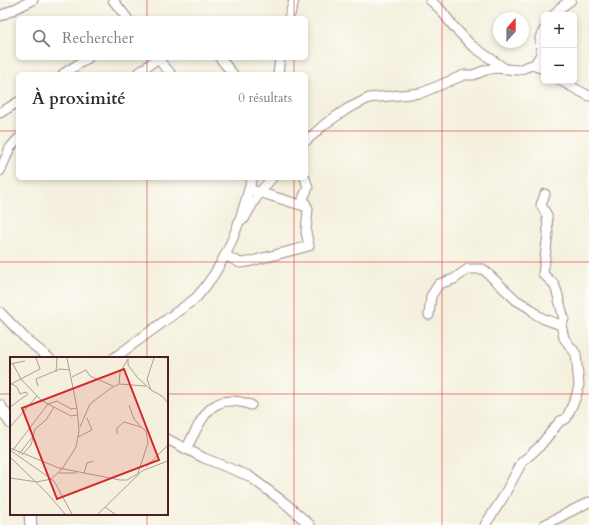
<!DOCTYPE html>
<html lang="fr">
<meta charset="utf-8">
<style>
:root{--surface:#fff;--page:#f2f2f3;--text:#2b2b33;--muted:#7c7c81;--line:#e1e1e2}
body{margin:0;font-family:Cardo,serif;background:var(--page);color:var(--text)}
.controls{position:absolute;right:12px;top:12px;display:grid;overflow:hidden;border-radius:6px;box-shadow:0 2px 6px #0003}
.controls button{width:36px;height:36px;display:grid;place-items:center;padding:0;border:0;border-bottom:1px solid var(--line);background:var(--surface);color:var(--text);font:20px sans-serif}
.compass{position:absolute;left:493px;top:12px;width:36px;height:36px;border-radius:50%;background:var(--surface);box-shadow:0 2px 6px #0003;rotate:21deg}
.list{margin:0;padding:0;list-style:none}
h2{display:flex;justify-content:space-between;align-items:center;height:52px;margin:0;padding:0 16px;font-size:17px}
h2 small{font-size:13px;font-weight:400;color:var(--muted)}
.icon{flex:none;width:22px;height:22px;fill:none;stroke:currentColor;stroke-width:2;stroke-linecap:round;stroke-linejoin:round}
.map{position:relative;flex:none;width:589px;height:525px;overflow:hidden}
.search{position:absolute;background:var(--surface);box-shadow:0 2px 6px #0003;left:16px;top:16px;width:292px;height:44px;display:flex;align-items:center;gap:10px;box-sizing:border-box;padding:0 14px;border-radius:6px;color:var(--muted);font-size:15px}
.panel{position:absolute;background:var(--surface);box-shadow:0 2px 6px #0003;left:16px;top:72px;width:292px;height:108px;border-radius:6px}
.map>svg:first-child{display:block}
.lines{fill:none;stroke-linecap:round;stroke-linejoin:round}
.minor-casing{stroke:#9f8884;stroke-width:11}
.major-casing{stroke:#9f8884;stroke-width:13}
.minor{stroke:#fff;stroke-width:9}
.major{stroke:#fff;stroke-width:11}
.grid{fill:none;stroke:#d62828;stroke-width:1;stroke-opacity:0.55}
.inset-road{fill:none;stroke:#b09c96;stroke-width:1}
.view{fill:#d62828;fill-opacity:0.15;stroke:#d62828;stroke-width:2}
.inset-edge{fill:none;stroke:#4a1f2b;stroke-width:2}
</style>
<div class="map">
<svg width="589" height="525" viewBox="0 0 589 525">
<rect width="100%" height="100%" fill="#fdfcf7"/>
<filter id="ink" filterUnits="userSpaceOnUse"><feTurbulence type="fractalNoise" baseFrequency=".025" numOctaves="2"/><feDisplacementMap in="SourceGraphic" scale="8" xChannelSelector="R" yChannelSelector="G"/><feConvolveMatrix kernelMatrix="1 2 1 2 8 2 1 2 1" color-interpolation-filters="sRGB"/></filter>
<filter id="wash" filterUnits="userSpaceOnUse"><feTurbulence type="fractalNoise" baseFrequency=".012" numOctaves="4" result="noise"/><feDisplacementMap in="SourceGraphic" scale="16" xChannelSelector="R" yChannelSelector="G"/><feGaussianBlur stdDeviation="0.9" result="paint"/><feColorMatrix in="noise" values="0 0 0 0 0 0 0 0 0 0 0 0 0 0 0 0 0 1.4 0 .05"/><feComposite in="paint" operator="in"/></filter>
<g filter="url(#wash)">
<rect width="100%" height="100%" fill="#f4f0dd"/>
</g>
<g filter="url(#ink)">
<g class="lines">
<g class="minor-casing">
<g id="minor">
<path d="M113,0L127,18"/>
<path d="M430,0L440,9L454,27L471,45L504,68"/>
<path d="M554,15L560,8L571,0"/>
<path d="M0,16L33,0"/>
<path d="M289,18L294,0"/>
<path d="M157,58L171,74"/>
<path d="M220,58L233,74"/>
<path d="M535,64L537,67L544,69"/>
<path d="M63,74L88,58"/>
<path d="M137,74L158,58"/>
<path d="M278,74L280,58"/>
<path d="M561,81L589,96"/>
<path d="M0,113L18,102"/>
<path d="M306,141L325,124L347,109L369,98L421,93L464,75H473L486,70L495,68L518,70L535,64L541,54L540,37L544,30"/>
<path d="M0,171L10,148L18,139"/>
<path d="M249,189L307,207"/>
<path d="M545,194L541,205L547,215L548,234L543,274L554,284L557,292L564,319L561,325"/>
<path d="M244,219L259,193L272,178"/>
<path d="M225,255L240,263L248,262L309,246L306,232L308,209L303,198L308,188L305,178"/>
<path d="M0,312L27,340L49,358"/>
<path d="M429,315L431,296L439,284L454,279L468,269H483L516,300L531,309L537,315L544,319L561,325L564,338L576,354L579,385L576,397L566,419L560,421L539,447L522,462L502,499L485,525"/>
<path d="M114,358L196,298C228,262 240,223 252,178"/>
<path d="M167,439L204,458L249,476L285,503L310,525"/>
<path d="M186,449C203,418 210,390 251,405"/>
<path d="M544,525L589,502"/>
</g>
</g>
<g class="major-casing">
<g id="major">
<path d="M0,406L11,423"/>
<path d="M30,514L31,525"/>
</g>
</g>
<use href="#minor" class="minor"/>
<use href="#major" class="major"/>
</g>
</g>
<path class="grid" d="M147,0V18M294,0V18M442,0V525M147,58V74M294,58V74M0,131H18M306,131H589M147,178V358M294,178V525M0,262H589M0,394H11M167,394H589M147,514V525"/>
<g transform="translate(10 357)">
<rect width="158" height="158" fill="#f4f0dd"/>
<path class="inset-road" d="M144,1L137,22L141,33L152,39L158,46M118,2V8L128,21L141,33M0,7L15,4M3,7L11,22L31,43L38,47L47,44L61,52L67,51M46,15L47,1M62,20L76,13L80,19L103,29M0,26L7,30L10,37L16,35L18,37L0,50M1,27L30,12L26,1M109,27L110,15L118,2M28,29L26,22L50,12L60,13M38,47L61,59L67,58M119,48L124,62L131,70M0,70L27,39M70,70L80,47L101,31L109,27L136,29M107,77V71L114,65L131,70L136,74L138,86L128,116M68,80L82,73L77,61M0,91L49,111L110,123H117L134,113L158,104M0,93L44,124L62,157M3,93L38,47M9,97L24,78M12,98L21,88L25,72L36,63L44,50M0,100L37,136L55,157M136,110L158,88M49,116H67M74,116L77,106L83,104M0,121L27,125L41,122L52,112L66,90L69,74L67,51L57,1M95,150L105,157M88,157L129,117"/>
<path class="view" d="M114,12L149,103L47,142L12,51Z"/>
<rect width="158" height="158" class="inset-edge"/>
</g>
</svg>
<div class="controls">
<button>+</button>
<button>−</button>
</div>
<svg class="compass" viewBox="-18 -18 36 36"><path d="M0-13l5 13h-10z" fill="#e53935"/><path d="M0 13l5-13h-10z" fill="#7c7c81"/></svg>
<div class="search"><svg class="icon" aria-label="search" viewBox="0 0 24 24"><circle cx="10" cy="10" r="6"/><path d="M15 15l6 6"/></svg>Rechercher</div>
<section class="panel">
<h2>À proximité<small>0 résultats</small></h2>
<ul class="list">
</ul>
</section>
</div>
